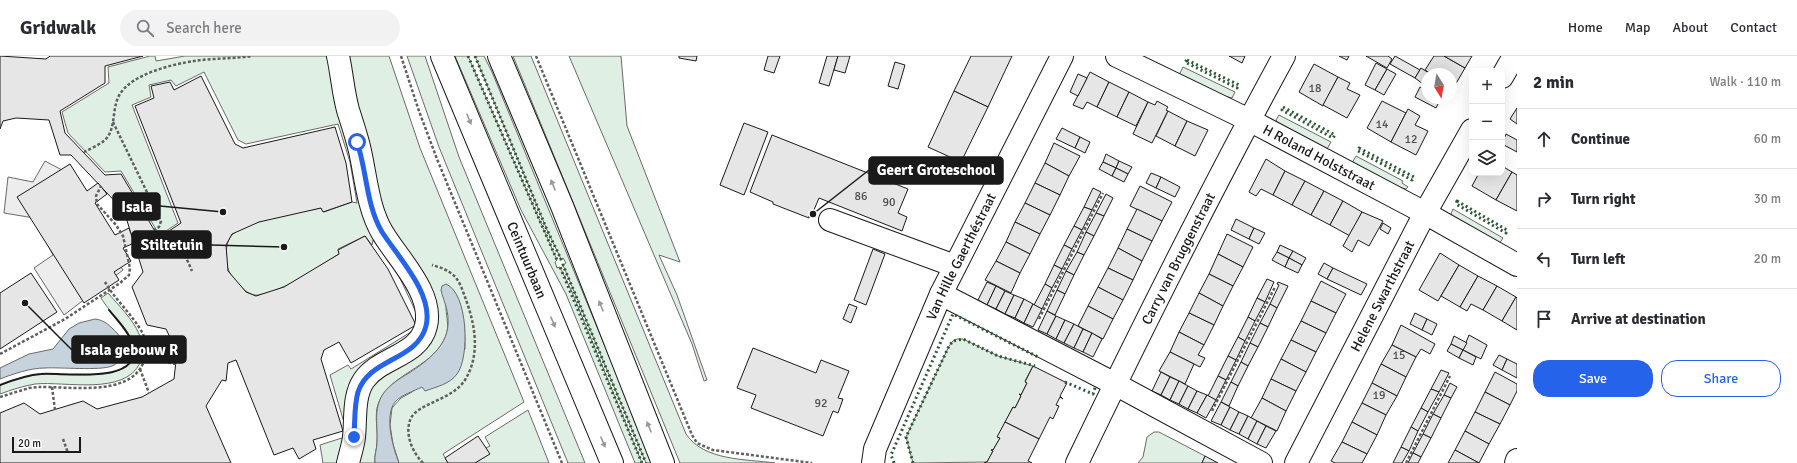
<!DOCTYPE html>
<meta charset="utf-8">
<style>
:root{--surface:#fff;--page:#f2f2f3;--text:#2b2b33;--muted:#7c7c81;--line:#e1e1e2;--accent:#2563eb}
body{margin:0;font-family:Signika,sans-serif;background:var(--page);color:var(--text)}
.controls{position:absolute;right:12px;top:12px;display:grid;overflow:hidden;border-radius:8px;box-shadow:0 4px 16px #0002}
.controls button{width:36px;height:36px;display:grid;place-items:center;padding:0;border:0;border-bottom:1px solid var(--line);background:var(--surface);color:var(--text);font:20px sans-serif}
.compass{position:absolute;left:1421px;top:12px;width:36px;height:36px;border-radius:50%;background:var(--surface);box-shadow:0 4px 16px #0002;rotate:169deg}
.scale{position:absolute;left:12px;bottom:10px;width:69px;box-sizing:border-box;padding-left:4px;border:2px solid #1a1a1a;border-top:0;font-size:11px;line-height:14px;white-space:nowrap;color:#1a1a1a;-webkit-text-stroke:3px #fff;paint-order:stroke}
.stop{position:absolute;width:12px;height:12px;margin:-9px;border:3px solid #2563eb;border-radius:50%;background:#fff}
.stop.end{background:#2563eb;border-color:#fff;box-shadow:0 1px 4px #0008}
.list{margin:0;padding:0;list-style:none}
h2{display:flex;justify-content:space-between;align-items:center;height:52px;margin:0;padding:0 16px;font-size:17px}
h2 small{font-size:13px;font-weight:400;color:var(--muted)}
.list li{display:grid;grid-template-columns:26px 1fr auto;gap:12px;align-items:center;box-sizing:border-box;height:60px;padding:0 16px;border-top:1px solid var(--line)}
.list b{display:block;font-size:15px;white-space:nowrap}
.list em{font-size:13px;font-style:normal;color:var(--muted)}
.actions{display:flex;gap:8px;padding:12px 16px}
.actions a{flex:1;padding:9px 0;border:1px solid var(--accent);border-radius:16px;text-align:center;font-size:14px;color:var(--accent)}
.actions .main{background:var(--accent);color:#fff}
.icon{flex:none;width:22px;height:22px;fill:none;stroke:currentColor;stroke-width:2;stroke-linecap:round;stroke-linejoin:round}
.map{position:relative;flex:none;width:1517px;height:407px;overflow:hidden}
header{display:flex;align-items:center;gap:24px;box-sizing:border-box;height:56px;padding:0 20px;background:var(--surface);border-bottom:1px solid var(--line)}
header strong{font-size:19px}
nav{display:flex;gap:22px;margin-inline-start:auto;font-size:14px}
.search{width:280px;height:36px;background:var(--page);display:flex;align-items:center;gap:10px;box-sizing:border-box;padding:0 14px;border-radius:22px;color:var(--muted);font-size:15px}
main{display:flex}
aside{flex:1;background:var(--surface)}
.map>svg:first-child{display:block}
.green{fill:#e0efe3;stroke:#6a6a6a}
.parking{fill:#ededed;stroke:#6a6a6a}
.water{fill:#c6d2dc;stroke:#6a6a6a}
.building{fill:#e6e6e6;stroke:#1a1a1a}
.lines{fill:none;stroke-linecap:round;stroke-linejoin:round}
.minor-casing{stroke:#1a1a1a;stroke-width:24}
.major-casing{stroke:#1a1a1a;stroke-width:24}
.path{stroke:#5f5f5f;stroke-width:2.5;stroke-dasharray:3 2;stroke-linecap:butt}
.minor{stroke:#fff;stroke-width:22}
.major{stroke:#fff;stroke-width:22}
.hedge{stroke:#2b5a34;stroke-width:3;stroke-dasharray:2 3;stroke-linecap:butt}
.wall{stroke:#1a1a1a;stroke-width:2}
.oneway{fill:#989898}
.route{stroke:#2563eb;stroke-width:5}
.labels{text-anchor:middle;dominant-baseline:central;stroke-width:3;stroke-linejoin:round;paint-order:stroke}
.number-label{font-size:12px;fill:#4d4d4d}
.street-label{font-size:14px;fill:#1a1a1a;stroke:#fff}
.leader{fill:none;stroke:#1a1a1a;stroke-width:1.5}
.callout-dot{fill:#1a1a1a;stroke:#fff;stroke-width:1.5}
.callout{fill:#1a1a1a;stroke:#1a1a1a;stroke-width:1.5}
.callout-label{font-size:15px;text-anchor:middle;font-weight:bold;fill:#fff}
</style>
<header>
<strong>Gridwalk</strong>
<div class="search"><svg class="icon" aria-label="search" viewBox="0 0 24 24"><circle cx="10" cy="10" r="6"/><path d="M15 15l6 6"/></svg>Search here</div>
<nav><a>Home</a><a>Map</a><a>About</a><a>Contact</a></nav>
</header>
<main>
<div class="map">
<svg width="1517" height="407" viewBox="0 0 1517 407">
<rect width="100%" height="100%" fill="#fff"/>
<g class="green">
<path d="M150,0H155L156,5L185,0H389L420,92L524,346L443,398L448,407H399L393,388L390,369L392,352L401,342L412,336L465,293C465,272 463,252 453,234C451,238 445,245 446,250C446,266 452,272 441,289C425,314 384,321 377,352C375,364 378,374 377,386C377,393 374,399 375,407H323L320,389L348,380L330,319L348,309L351,313L422,269L396,214L373,184L372,189L365,180L338,193L339,198C314,213 287,234 258,239C248,241 233,224 229,215C224,206 225,184 233,178C252,163 297,157 321,152L324,156L352,146L357,147L350,106L338,68L246,88L238,84L204,16L176,30L171,24L149,29L151,41L132,49L178,167L166,175H157L121,115L105,116L68,77L62,56L109,27L108,11Z"/>
<path d="M407,0H425L459,101L585,407H568L439,91Z"/>
<path d="M455,0H468L557,204L555,206L557,212L560,211L572,236L642,407H635L566,238L521,154Z"/>
<path d="M475,0H484L492,16L653,407H646L563,209L566,207L563,202L561,203L547,174Z"/>
<path d="M513,0H531L686,378C704,405 746,403 775,407H680Z"/>
<path d="M569,0H621L627,70L680,206L659,199L677,239L707,324L704,325L692,288Z"/>
<path d="M1183,11L1235,36L1232,42L1224,40L1179,19Z"/>
<path d="M1279,59L1331,86L1327,93L1279,68L1276,64Z"/>
<path d="M1356,100L1403,125L1402,127L1408,131L1406,133L1398,131L1352,107Z"/>
<path d="M1453,153L1503,182L1499,188L1453,161L1451,158Z"/>
<path d="M108,237C118,249 133,263 139,278C143,287 144,298 140,307C124,340 65,325 35,328C23,330 11,334 0,338V329C13,324 27,319 41,318C62,316 142,330 133,290C131,277 108,254 101,242Z"/>
<path d="M957,283H963L998,300L1033,310L1025,325L1027,327L1021,339L1019,338L1021,340L1015,352L1013,351L998,381L1000,382L993,394H991L993,395L987,406L913,407L906,381L949,290L953,285Z"/>
<path d="M528,354L549,407H475L489,398L486,392L490,390L485,381Z"/>
<path d="M1154,376H1159L1205,400L1202,407H1138L1143,401L1147,381Z"/>
</g>
<path class="parking" d="M45,105L77,122L98,177L123,214L64,259L34,212L53,199L34,162L4,157L8,121L33,126Z"/>
<g class="water">
<path d="M446,228C468,237 470,301 457,318C450,328 436,331 425,335L422,331C414,335 401,339 395,346C384,360 393,392 399,407H375C374,400 377,393 377,386C378,370 373,353 383,338C389,329 399,323 409,317C427,305 450,289 448,263C448,253 443,243 441,234L442,230Z"/>
<path d="M95,263C105,264 110,270 117,277C122,282 124,288 124,294C124,300 118,308 112,310C100,315 60,311 45,312C30,312 13,318 0,323V312L29,298L53,293L69,273L79,267Z"/>
</g>
<g class="building">
<path d="M0,0L46,3L50,0H143L105,10V27L60,55L65,77L105,119L121,118L156,177H166L181,167L135,50L154,42L151,30L170,26L174,34L201,20L235,88L243,92L335,71L346,107L352,146L323,156L321,152L259,166L232,178L226,189L228,215L246,236L256,240L284,231L339,198L338,194L365,180L388,213L416,269L351,307L339,286L324,294L321,303L343,375L313,384L316,393L299,403L293,392L274,399L236,304L228,307L226,325L222,324L206,350L231,407H0V357L24,347L40,358L83,345L97,353L142,341L174,323L177,296L166,273L147,269L132,231L143,216L124,155L71,99H60L49,64L16,62L3,65L0,73Z"/>
<path d="M679,0H697L696,5L679,2Z"/>
<path d="M768,0H780L774,17L764,14Z"/>
<path d="M827,0H838L829,30L819,27Z"/>
<path d="M838,0H850L845,17L834,14Z"/>
<path d="M971,0H1012L988,51L954,35Z"/>
<path d="M1229,0H1245L1242,7Z"/>
<path d="M1339,0H1349L1347,4Z"/>
<path d="M1366,0H1388L1392,3L1387,12Z"/>
<path d="M1395,0L1420,14L1415,22L1390,8Z"/>
<path d="M1434,0H1444L1465,12L1454,31L1451,30V18H1431L1425,14Z"/>
<path d="M1444,0H1472L1465,12Z"/>
<path d="M895,6L905,9L898,33L888,30Z"/>
<path d="M1376,7L1387,13L1375,34L1365,29Z"/>
<path d="M1314,8L1338,21L1323,50L1299,36Z"/>
<path d="M1421,12L1429,17L1427,18L1423,28L1415,22Z"/>
<path d="M1387,13L1396,18L1384,39L1375,34Z"/>
<path d="M1090,16L1109,26L1097,51L1087,46L1083,53L1073,49Z"/>
<path d="M1078,18L1087,22L1078,40L1070,36Z"/>
<path d="M1338,21L1350,27L1347,33L1360,39L1347,62L1323,49Z"/>
<path d="M1109,26L1129,36L1117,61L1097,51Z"/>
<path d="M1420,31L1427,35V42H1441L1436,52L1415,41Z"/>
<path d="M954,35L988,51L961,106L928,91Z"/>
<path d="M1129,36L1148,46L1136,70L1117,61Z"/>
<path d="M1157,45L1168,51L1166,54L1168,55L1152,87L1133,78L1148,46L1155,49Z"/>
<path d="M1382,45L1406,57L1391,86L1367,72Z"/>
<path d="M1517,52V68L1510,63Z"/>
<path d="M1408,53L1420,60L1415,69L1428,75L1416,99L1391,86Z"/>
<path d="M1168,55L1187,65L1175,90L1156,80Z"/>
<path d="M1187,65L1208,74L1195,100L1175,90Z"/>
<path d="M744,67L768,76L744,139L720,129Z"/>
<path d="M1062,72L1080,81L1075,92L1056,83Z"/>
<path d="M1506,78L1517,84V96L1502,88Z"/>
<path d="M772,79L908,133L898,157L907,161L902,175L819,142L811,161L809,160V162L773,148V146L750,136Z"/>
<path d="M1080,81L1090,86L1085,97L1075,92Z"/>
<path d="M1054,87L1080,100L1069,120L1045,107Z"/>
<path d="M1106,98L1119,105L1116,112L1103,106Z"/>
<path d="M1266,103L1285,115L1273,139L1261,133L1256,140L1249,136Z"/>
<path d="M1119,105L1132,111L1128,118L1116,112Z"/>
<path d="M1103,106L1116,112L1112,120L1099,113Z"/>
<path d="M1045,107L1069,120L1060,139L1035,127Z"/>
<path d="M70,108L87,135L98,127L107,138L95,147L115,179L129,172L134,187L123,192L131,205L114,216L119,224L84,247L17,141Z"/>
<path d="M1502,110L1512,116L1496,144L1472,130L1479,117H1502Z"/>
<path d="M1116,112L1128,118L1124,126L1112,120Z"/>
<path d="M1285,115L1305,125L1292,149L1273,139Z"/>
<path d="M1512,116L1517,119V155L1496,144Z"/>
<path d="M1151,117L1161,121L1156,132L1146,127Z"/>
<path d="M1161,121L1180,131L1175,141L1156,132Z"/>
<path d="M1305,125L1324,135L1311,159L1292,149Z"/>
<path d="M1035,127L1060,139L1050,159L1025,147Z"/>
<path d="M1140,130L1172,146L1162,165L1130,150Z"/>
<path d="M1093,132L1101,136L1092,154L1084,151Z"/>
<path d="M1324,135L1343,145L1330,169L1311,159Z"/>
<path d="M1106,138L1113,142L1104,160L1096,157Z"/>
<path d="M1343,145L1362,156L1350,180L1330,169Z"/>
<path d="M1025,147L1050,159L1040,178L1015,166Z"/>
<path d="M1084,151L1092,154L1082,174L1074,170Z"/>
<path d="M1137,153L1162,165L1152,185L1127,173Z"/>
<path d="M1362,156L1383,165L1369,190L1358,184L1352,196L1343,190Z"/>
<path d="M1096,157L1104,160L1094,180L1086,176Z"/>
<path d="M1236,163L1254,172L1249,183L1231,174Z"/>
<path d="M1015,166L1040,178L1030,198L1006,186Z"/>
<path d="M1383,167L1391,172L1388,178L1380,173Z"/>
<path d="M1074,170L1082,174L1072,193L1064,189Z"/>
<path d="M1254,172L1265,177L1259,188L1249,183Z"/>
<path d="M1127,173L1152,185L1142,205L1118,192Z"/>
<path d="M1086,176L1094,180L1084,199L1077,196Z"/>
<path d="M1227,178L1253,191L1243,211L1218,198Z"/>
<path d="M1006,186L1030,198L1020,217L996,205Z"/>
<path d="M1064,189L1072,193L1062,213L1054,209Z"/>
<path d="M1280,189L1293,195L1289,202L1277,196Z"/>
<path d="M1118,192L1142,205L1133,224L1108,212Z"/>
<path d="M873,193L885,198L866,249L854,244Z"/>
<path d="M1293,195L1306,202L1302,209L1289,202Z"/>
<path d="M1077,196L1084,199L1074,219L1066,215Z"/>
<path d="M1277,196L1289,202L1285,211L1272,204Z"/>
<path d="M1440,197L1459,209L1438,245L1419,234Z"/>
<path d="M1218,198L1243,211L1233,230L1209,218Z"/>
<path d="M1289,202L1302,209L1298,217L1285,211Z"/>
<path d="M996,205L1020,217L1011,237L985,224Z"/>
<path d="M1324,207L1333,212L1327,223L1318,218Z"/>
<path d="M1054,209L1062,213L1052,232L1045,228Z"/>
<path d="M1459,209L1478,220L1460,251L1441,240Z"/>
<path d="M1108,212L1133,224L1123,244L1098,231Z"/>
<path d="M1333,212L1367,228L1361,239L1327,223Z"/>
<path d="M1066,215L1074,219L1065,238L1057,234Z"/>
<path d="M31,217L57,256L0,293V237Z"/>
<path d="M1209,218L1233,230L1223,250L1199,237Z"/>
<path d="M1478,220L1497,230L1483,254L1471,248L1467,255L1460,251Z"/>
<path d="M1267,223L1274,226L1265,246L1257,242Z"/>
<path d="M1321,225L1346,238L1336,257L1311,245Z"/>
<path d="M987,226L996,230L987,249L978,244Z"/>
<path d="M1278,226L1288,230L1277,252L1270,248L1279,229L1277,228Z"/>
<path d="M1045,228L1052,232L1042,253L1034,249Z"/>
<path d="M996,230L1005,235L996,253L987,249Z"/>
<path d="M1497,230L1516,241L1502,265L1483,254Z"/>
<path d="M1098,231L1123,244L1113,263L1088,250Z"/>
<path d="M1057,234L1065,238L1055,259L1047,255Z"/>
<path d="M1005,235L1014,239L1005,258L996,253Z"/>
<path d="M1199,237L1223,250L1214,269L1189,257Z"/>
<path d="M1014,239L1024,243L1015,262L1005,258Z"/>
<path d="M1516,241L1517,242V274L1502,265Z"/>
<path d="M1257,242L1265,246L1255,265L1248,261Z"/>
<path d="M1024,243L1033,248L1024,267L1015,262Z"/>
<path d="M1311,245L1336,257L1326,277L1301,265Z"/>
<path d="M849,248L857,251L851,267L843,263Z"/>
<path d="M1033,248L1042,253L1033,271L1024,267Z"/>
<path d="M1270,248L1277,252L1268,271L1260,267Z"/>
<path d="M1088,250L1113,263L1103,283L1078,270Z"/>
<path d="M1047,255L1056,260L1047,278L1038,274Z"/>
<path d="M1189,257L1214,269L1204,289L1179,276Z"/>
<path d="M1415,257L1427,263L1422,274L1410,268Z"/>
<path d="M1056,260L1065,264L1056,283L1047,278Z"/>
<path d="M1248,261L1255,265L1245,285L1238,281Z"/>
<path d="M1427,263L1437,268L1432,279L1422,274Z"/>
<path d="M1065,264L1074,268L1064,287L1056,283Z"/>
<path d="M1301,265L1326,277L1316,296L1291,284Z"/>
<path d="M1260,267L1268,271L1258,291L1250,287Z"/>
<path d="M1074,268L1083,273L1074,292L1064,287Z"/>
<path d="M1401,269L1435,288L1430,298L1421,293L1416,301L1392,289Z"/>
<path d="M1083,273L1092,277L1083,296L1074,292Z"/>
<path d="M1179,276L1204,289L1198,299L1205,302L1200,311L1170,296Z"/>
<path d="M1092,277L1102,283L1093,301L1083,296Z"/>
<path d="M1469,279L1487,289L1481,303L1463,294Z"/>
<path d="M1454,280L1467,287L1463,294L1451,288Z"/>
<path d="M1238,281L1245,285L1236,304L1228,300Z"/>
<path d="M1291,284L1316,296L1306,316L1281,303Z"/>
<path d="M1250,287L1258,291L1248,310L1241,306Z"/>
<path d="M1451,288L1463,294L1459,302L1447,295Z"/>
<path d="M1392,289L1416,301L1406,321L1381,308Z"/>
<path d="M753,292L816,317L821,304L849,315L838,342L843,343L838,357L833,355L823,380L751,352L756,339L737,332Z"/>
<path d="M1463,294L1476,301L1473,309L1459,302Z"/>
<path d="M1170,296L1194,308L1185,328L1159,315Z"/>
<path d="M1499,299L1507,303L1502,314L1493,309Z"/>
<path d="M1228,300L1236,304L1226,324L1218,320Z"/>
<path d="M1281,303L1306,316L1296,335L1271,323Z"/>
<path d="M1507,303L1517,308V322L1502,314Z"/>
<path d="M1241,306L1248,310L1238,330L1231,326Z"/>
<path d="M1381,308L1406,321L1397,340L1372,327Z"/>
<path d="M1033,310L1067,327L1060,340L1063,343L1060,341L1056,349L1059,350L1053,363L1050,361L1039,383L1005,366L1013,351L1015,352L1021,340L1019,338L1021,339L1027,327L1025,326Z"/>
<path d="M1441,314L1449,317L1439,336L1431,333Z"/>
<path d="M1161,316L1170,321L1161,339L1152,335Z"/>
<path d="M1495,316L1517,328V335L1510,349L1485,336Z"/>
<path d="M1218,320L1226,324L1216,344L1208,340Z"/>
<path d="M1170,321L1179,325L1170,344L1161,339Z"/>
<path d="M1271,323L1296,335L1286,355L1262,342Z"/>
<path d="M1179,325L1188,330L1179,348L1170,344Z"/>
<path d="M1231,326L1238,330L1229,350L1221,346Z"/>
<path d="M1372,327L1397,340L1386,359L1362,347Z"/>
<path d="M1450,327L1457,331L1451,342L1444,339Z"/>
<path d="M1188,330L1197,335L1188,353L1179,348Z"/>
<path d="M1431,333L1439,336L1428,356L1421,352Z"/>
<path d="M1197,335L1207,339L1197,357L1188,353Z"/>
<path d="M1485,336L1510,349L1500,368L1475,356Z"/>
<path d="M1207,339L1216,344L1206,362L1197,357Z"/>
<path d="M1444,339L1451,342L1441,362L1433,358Z"/>
<path d="M1262,342L1286,355L1277,375L1251,362Z"/>
<path d="M1221,346L1230,351L1221,369L1211,365Z"/>
<path d="M1362,347L1386,359L1377,379L1352,366Z"/>
<path d="M1230,351L1239,356L1230,374L1221,369Z"/>
<path d="M1421,352L1428,356L1418,375L1411,371Z"/>
<path d="M1239,356L1248,360L1239,378L1230,374Z"/>
<path d="M1475,356L1500,368L1489,388L1465,375Z"/>
<path d="M1433,358L1441,362L1431,382L1423,378Z"/>
<path d="M1248,360L1257,365L1248,383L1239,378Z"/>
<path d="M1257,365L1266,370L1257,388L1248,383Z"/>
<path d="M1005,366L1039,383L1028,405L1032,407H984L987,406L993,395L991,394H993L1000,382L997,381Z"/>
<path d="M1352,366L1377,379L1367,398L1342,386Z"/>
<path d="M1266,370L1276,375L1266,392L1257,388Z"/>
<path d="M1411,371L1418,375L1409,395L1401,391Z"/>
<path d="M1465,375L1489,388L1479,407L1455,394Z"/>
<path d="M1423,378L1431,382L1421,401L1413,397Z"/>
<path d="M478,380L490,398L475,407H448L445,402Z"/>
<path d="M1342,386L1367,398L1362,407H1335L1331,405Z"/>
<path d="M1401,391L1409,395L1402,407H1393Z"/>
<path d="M1455,394L1479,407H1448Z"/>
<path d="M1413,397L1421,401L1418,407H1408Z"/>
<path d="M1205,400L1218,407H1202Z"/>
</g>
<g class="lines">
<g class="minor-casing">
<g id="minor">
<path d="M338,0C342,18 343,36 348,54C352,67 357,81 360,95C366,122 368,152 382,176C397,202 434,237 426,270C419,300 380,301 364,324C353,340 356,362 354,381C353,390 350,398 348,407"/>
<path id="s1" d="M1117,0L1249,64L1425,157L1517,209"/>
<path d="M1502,21L1514,0"/>
<path d="M830,164L955,210"/>
<path d="M941,238L1115,328L1261,407"/>
<path id="s2" d="M873,407L875,393L941,238L1062,0"/>
<path id="s3" d="M1077,407C1143,270 1211,134 1284,0"/>
<path id="s4" d="M1296,407L1425,157L1472,74"/>
<path d="M1516,407L1517,404"/>
</g>
</g>
<g class="major-casing">
<g id="major">
<path id="s5" d="M442,0L612,407"/>
<path d="M499,0L562,150L663,407"/>
</g>
</g>
<g class="path">
<path d="M401,0L419,55L437,103L562,407"/>
<path d="M536,0L692,379L697,387L713,394L812,407"/>
<path d="M113,66L161,165L159,171L154,174"/>
<path d="M84,96C90,93 99,89 105,84C117,72 111,52 120,38C132,18 173,8 194,5C213,2 233,3 252,0"/>
<path d="M181,190L192,215"/>
<path d="M1039,263L1103,137"/>
<path d="M146,296L160,305L176,308"/>
<path d="M0,298L65,263L120,227L129,219L130,212L123,180L116,169L97,148L96,140L101,130"/>
<path d="M140,313L149,337"/>
<path d="M52,331L55,354"/>
<path d="M0,341L29,332L38,331C68,330 131,342 144,305C147,297 146,286 143,278C133,259 116,245 105,226"/>
<path d="M1212,355L1275,231"/>
<path d="M63,383L68,397"/>
<path d="M423,407C412,396 404,377 411,362C419,347 452,344 465,324C481,298 475,268 465,241C462,233 459,223 452,218C446,213 439,211 432,209"/>
<path d="M1406,407L1450,320"/>
</g>
<use href="#minor" class="minor"/>
<use href="#major" class="major"/>
<g class="hedge">
<path d="M468,0L557,204"/>
<path d="M475,0L547,174L561,203L557,204"/>
<path d="M1187,4L1239,29L1237,32L1185,6Z"/>
<path d="M1283,51L1335,79L1333,82L1282,54Z"/>
<path d="M1359,92L1414,121L1412,124L1358,95Z"/>
<path d="M1457,145L1507,174L1506,177L1456,148Z"/>
<path d="M1065,326L1093,338L1096,329"/>
<path d="M642,407L560,211L563,209L646,407"/>
<path d="M894,407L891,399L953,258L1040,302"/>
<path d="M913,407L906,381L949,290L953,285L963,283L998,300L1035,310"/>
</g>
<path class="wall" d="M0,329C13,324 27,319 41,318C62,316 143,330 133,289C130,277 117,264 109,254"/>
</g>
<defs><path id="oneway-solid" d="M-6-.8H1V-3.2L6.5 0L1 3.2V.8H-6Z"/></defs>
<g class="oneway">
<use href="#oneway-solid" transform="translate(469 63) rotate(68)"/>
<use href="#oneway-solid" transform="translate(553 129) rotate(-113)"/>
<use href="#oneway-solid" transform="translate(601 250) rotate(-112)"/>
<use href="#oneway-solid" transform="translate(553 266) rotate(67)"/>
<use href="#oneway-solid" transform="translate(649 371) rotate(-112)"/>
<use href="#oneway-solid" transform="translate(603 386) rotate(67)"/>
</g>
<g class="lines">
<path class="route" d="M354,381C355,366 354,350 358,336C369,302 417,305 426,270C434,238 398,201 382,176C366,149 367,115 357,86"/>
</g>
<g class="labels">
<g class="number-label">
<text x="1315" y="32">18</text>
<text x="1382" y="68">14</text>
<text x="1411" y="83">12</text>
<text x="861" y="140">86</text>
<text x="889" y="146">90</text>
<text x="1399" y="299">15</text>
<text x="1379" y="339">19</text>
<text x="821" y="347">92</text>
</g>
<g class="street-label">
<text stroke="none"><textPath href="#s1" startOffset="226">H Roland Holststraat</textPath></text>
<text stroke="none"><textPath href="#s2" startOffset="225">Van Hille Gaerthéstraat</textPath></text>
<text stroke="none"><textPath href="#s3" startOffset="228">Carry van Bruggenstraat</textPath></text>
<text stroke="none"><textPath href="#s5" startOffset="221">Ceintuurbaan</textPath></text>
<text stroke="none"><textPath href="#s4" startOffset="188">Helene Swarthstraat</textPath></text>
</g>
</g>
<path class="leader" d="M813 158L869 114M223 156L160 150M284 191L211 189M25 247L72 294"/>
<g class="callout-dot">
<circle cx="813" cy="158" r="4"/>
<circle cx="223" cy="156" r="4"/>
<circle cx="284" cy="191" r="4"/>
<circle cx="25" cy="247" r="4"/>
</g>
<g class="callout">
<rect x="869" y="101" width="134" height="27" rx="4"/>
<rect x="113" y="137" width="47" height="27" rx="4"/>
<rect x="132" y="175" width="79" height="27" rx="4"/>
<rect x="72" y="280" width="114" height="27" rx="4"/>
</g>
<g class="callout-label">
<text x="936" y="119">Geert Groteschool</text>
<text x="137" y="156">Isala</text>
<text x="172" y="194">Stiltetuin</text>
<text x="129" y="299">Isala gebouw R</text>
</g>
</svg>
<div class="controls">
<button>+</button>
<button>−</button>
<button><svg class="icon" aria-label="layers" viewBox="0 0 24 24"><path d="M12 4l9 5-9 5-9-5zM3 14l9 5 9-5"/></svg></button>
</div>
<svg class="compass" viewBox="-18 -18 36 36"><path d="M0-13l5 13h-10z" fill="#e53935"/><path d="M0 13l5-13h-10z" fill="#7c7c81"/></svg>
<div class="scale">20 m</div>
<div class="stop" style="left:357px;top:86px"></div>
<div class="stop end" style="left:354px;top:381px"></div>
</div>
<aside>
<h2>2 min<small>Walk · 110 m</small></h2>
<ul class="list">
<li><svg class="icon" aria-label="ahead" viewBox="0 0 24 24"><path d="M12 20V5M6 11l6-6 6 6"/></svg><div><b>Continue</b></div><em>60 m</em></li>
<li><svg class="icon" aria-label="right" viewBox="0 0 24 24"><path d="M7 20v-9h11M14 6l5 5-5 5"/></svg><div><b>Turn right</b></div><em>30 m</em></li>
<li><svg class="icon" aria-label="left" viewBox="0 0 24 24"><path d="M17 20v-9H6M10 6l-5 5 5 5"/></svg><div><b>Turn left</b></div><em>20 m</em></li>
<li><svg class="icon" aria-label="arrive" viewBox="0 0 24 24"><path d="M6 21V4h12l-3 4 3 4H6"/></svg><div><b>Arrive at destination</b></div></li>
</ul>
<div class="actions"><a class="main">Save</a><a>Share</a></div>
</aside>
</main>
